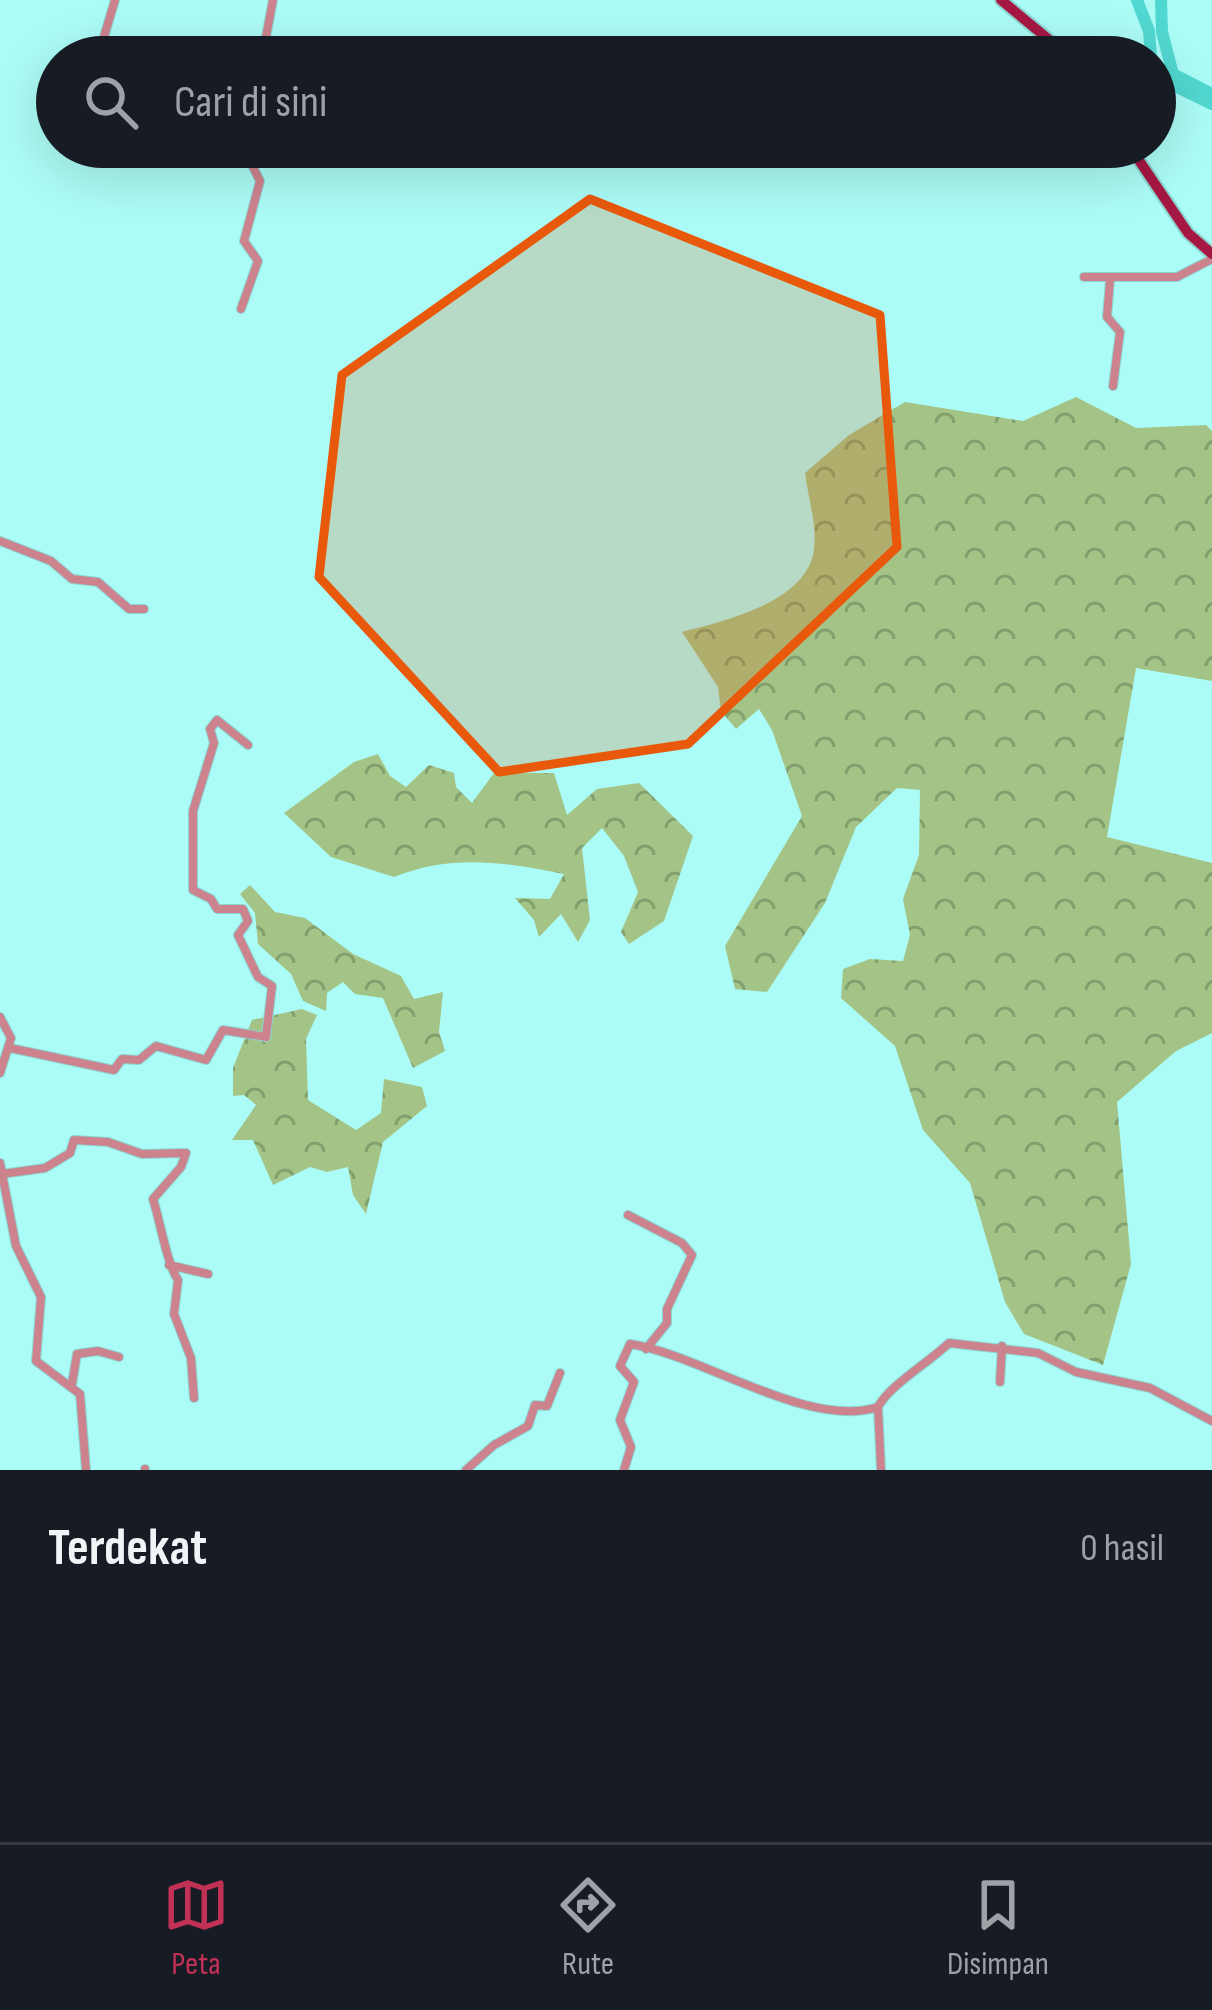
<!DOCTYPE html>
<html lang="id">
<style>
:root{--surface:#171b24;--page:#242831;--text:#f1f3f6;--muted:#9ea1a6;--line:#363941;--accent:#c13156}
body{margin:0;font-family:"Sofia Sans Condensed",sans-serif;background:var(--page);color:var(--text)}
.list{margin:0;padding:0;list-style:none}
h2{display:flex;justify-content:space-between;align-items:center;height:156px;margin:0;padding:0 48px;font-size:51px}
h2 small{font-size:39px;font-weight:400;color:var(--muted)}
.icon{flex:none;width:66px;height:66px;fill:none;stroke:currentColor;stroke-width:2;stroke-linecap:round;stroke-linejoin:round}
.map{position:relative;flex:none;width:1212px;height:1470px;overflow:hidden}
.search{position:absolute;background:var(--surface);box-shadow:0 12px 48px #0002;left:36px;right:36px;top:36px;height:132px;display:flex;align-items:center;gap:30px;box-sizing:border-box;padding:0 42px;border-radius:66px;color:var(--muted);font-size:45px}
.sheet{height:372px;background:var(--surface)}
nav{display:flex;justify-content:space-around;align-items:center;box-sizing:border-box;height:168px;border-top:3px solid var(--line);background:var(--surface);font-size:33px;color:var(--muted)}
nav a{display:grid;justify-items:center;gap:6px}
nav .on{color:var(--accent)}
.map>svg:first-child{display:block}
.forest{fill:url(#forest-crowns)}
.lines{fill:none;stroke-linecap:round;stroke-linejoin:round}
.river{stroke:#51d7d1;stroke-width:12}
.minor-casing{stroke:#8cd6d2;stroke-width:10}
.primary-casing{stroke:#8cd6d2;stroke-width:14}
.minor{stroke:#cd838d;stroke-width:8}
.primary{stroke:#a51843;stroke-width:10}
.marked{fill:#e8590c;fill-opacity:0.2;stroke:#e8590c;stroke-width:9;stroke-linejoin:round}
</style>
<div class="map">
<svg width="1212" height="1470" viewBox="0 0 1212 1470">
<defs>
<pattern id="forest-crowns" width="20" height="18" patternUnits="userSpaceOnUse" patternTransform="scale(3)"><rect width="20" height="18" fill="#a3c486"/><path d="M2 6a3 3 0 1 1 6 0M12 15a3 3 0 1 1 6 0" fill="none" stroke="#82a06e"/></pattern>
</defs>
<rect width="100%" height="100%" fill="#abfbf6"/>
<g class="forest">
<path d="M1076,397L1136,428L1206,425L1212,431V681L1136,668L1107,837L1212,863V1033L1176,1051L1117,1102L1131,1264L1103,1365L1024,1334L1005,1302L970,1183L923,1130L895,1046L841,998L843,969L870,959L903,961L910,935L903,899L919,855L920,790L897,788L856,827L825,903L767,992L735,989L725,946L802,816L772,730L759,709L736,729L721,711L718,687L682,632C724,621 808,602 814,549C817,525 808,497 805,473L849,435L905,402L1023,421Z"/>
<path d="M378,754L390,776L406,787L429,765L454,773L456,787L472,803L494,773H554L567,815L597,789L639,783L693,836L664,921L629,944L621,932L638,892L624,856L602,828L582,848L590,920L578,942L561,914L539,937L534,920L515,898L550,899L564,874C505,862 451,854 394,877L331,857L284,813L354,762Z"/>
<path d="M250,885L275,912L305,918L353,954L401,976L414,999L443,992L439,1032L445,1051L413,1068L383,998L355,994L343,982L327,993L326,1011L303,1001L291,974L258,944L255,913L240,894Z"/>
<path d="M302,1009L317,1015L306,1039L308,1100L356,1130L381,1113L384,1079L422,1087L427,1106L383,1142L366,1214L353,1195L348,1167L327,1172L310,1167L273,1185L253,1140H232L256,1105L244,1095L233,1096V1068L252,1020Z"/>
</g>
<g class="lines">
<g class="river">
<path d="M1137,0L1149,31L1151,57"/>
<path d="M1161,0L1162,32L1173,74L1212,94"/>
<path d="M1155,76L1212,104"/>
</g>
<g class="minor-casing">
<g id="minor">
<path d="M98,57L115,0"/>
<path d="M253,57L266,37L273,0"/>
<path d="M1084,277H1177L1212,259"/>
<path d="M1110,280L1107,317L1120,332L1113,386"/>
<path d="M241,309L258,261L244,241L260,181L253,167L256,147"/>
<path d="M0,541L51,561L72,579L98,582L129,609H144"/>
<path d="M0,1017L11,1038L0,1073"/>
<path d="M10,1048L114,1070L122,1059L139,1060L156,1046L206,1060L223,1030L266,1037L272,986L258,977L238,935L248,921L243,909H217L211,899L193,890V811L214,743L210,729L217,720L248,745"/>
<path d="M0,1163L16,1246L41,1297L36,1361L80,1394L86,1470"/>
<path d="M2,1174L45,1168L70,1153L74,1140L108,1142L142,1154L186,1153L181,1167L153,1199C160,1221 167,1264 178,1280L174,1314L191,1358L194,1398"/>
<path d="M628,1215L682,1243L692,1255L667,1309V1323L646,1349"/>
<path d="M169,1265L208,1274"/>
<path d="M1000,1382L1002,1346"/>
<path d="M72,1384L77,1354L98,1351L119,1357"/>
<path d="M878,1407L881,1470"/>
<path d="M145,1470V1469"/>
<path d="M466,1470L494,1445L528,1426L535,1405L547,1406L560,1373"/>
<path d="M624,1470L631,1447L620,1420L634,1382L620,1366L630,1344C701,1354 808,1430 878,1407C889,1386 929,1362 949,1343L1038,1353L1076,1372L1150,1388L1212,1421"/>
</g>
</g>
<g class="primary-casing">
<g id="primary">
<path d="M1001,0L1070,57"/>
<path d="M1130,147L1188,233L1212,254"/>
</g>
</g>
<use href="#minor" class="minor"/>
<use href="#primary" class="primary"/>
</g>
<path class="marked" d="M590,199L880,315L897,547L688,744L499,772L319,577L342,375Z"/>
</svg>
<div class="search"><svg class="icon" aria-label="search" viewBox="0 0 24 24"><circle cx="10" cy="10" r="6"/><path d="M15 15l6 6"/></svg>Cari di sini</div>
</div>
<section class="sheet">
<h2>Terdekat<small>0 hasil</small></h2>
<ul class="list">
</ul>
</section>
<nav>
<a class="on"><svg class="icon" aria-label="map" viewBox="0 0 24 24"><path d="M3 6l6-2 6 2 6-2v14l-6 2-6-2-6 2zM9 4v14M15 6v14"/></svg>Peta</a>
<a><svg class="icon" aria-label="directions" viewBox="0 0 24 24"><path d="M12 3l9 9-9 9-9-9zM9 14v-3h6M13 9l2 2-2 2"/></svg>Rute</a>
<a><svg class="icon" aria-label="saved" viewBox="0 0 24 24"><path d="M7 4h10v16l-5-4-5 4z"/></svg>Disimpan</a>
</nav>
